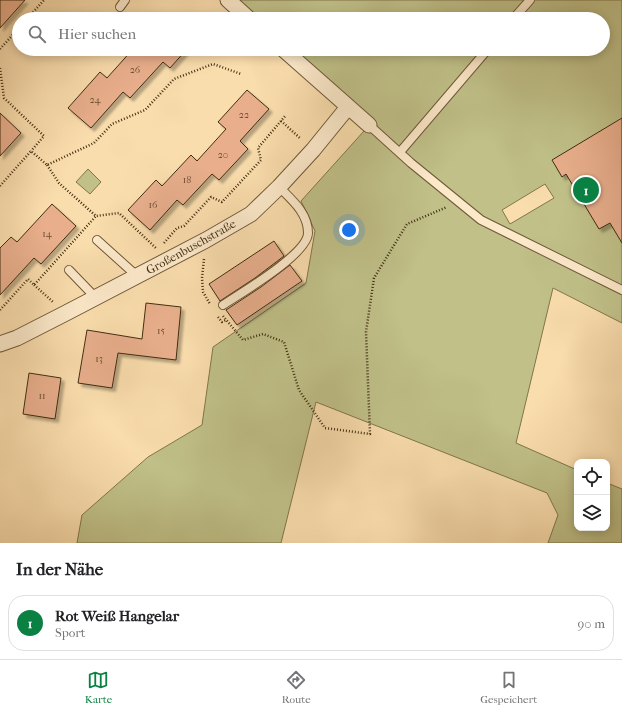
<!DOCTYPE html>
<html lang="de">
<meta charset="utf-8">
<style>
:root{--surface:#fff;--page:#f2f2f2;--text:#202124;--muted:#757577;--line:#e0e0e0;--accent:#0b8043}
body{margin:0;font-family:"IM FELL French Canon",serif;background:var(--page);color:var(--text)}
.controls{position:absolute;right:12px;bottom:12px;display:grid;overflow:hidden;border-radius:8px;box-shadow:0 2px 10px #0003}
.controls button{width:36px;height:36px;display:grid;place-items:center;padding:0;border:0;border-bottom:1px solid var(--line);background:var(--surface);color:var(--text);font:20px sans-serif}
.you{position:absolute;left:349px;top:230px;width:14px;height:14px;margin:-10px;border:3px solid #fff;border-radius:50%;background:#1a73e8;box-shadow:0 0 0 6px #1a73e833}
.badge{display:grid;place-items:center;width:26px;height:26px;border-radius:50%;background:var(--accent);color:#fff;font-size:13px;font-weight:700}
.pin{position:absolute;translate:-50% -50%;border:2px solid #fff;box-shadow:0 1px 4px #0006}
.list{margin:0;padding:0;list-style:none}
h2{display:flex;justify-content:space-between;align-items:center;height:52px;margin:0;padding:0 16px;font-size:17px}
h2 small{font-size:13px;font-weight:400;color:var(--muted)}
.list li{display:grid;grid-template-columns:26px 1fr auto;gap:12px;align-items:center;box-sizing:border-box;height:56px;margin:0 8px 8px;padding:0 8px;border:1px solid var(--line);border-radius:16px}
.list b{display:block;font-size:15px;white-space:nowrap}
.list p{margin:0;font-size:13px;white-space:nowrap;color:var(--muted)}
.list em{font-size:13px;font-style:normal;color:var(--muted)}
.icon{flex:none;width:22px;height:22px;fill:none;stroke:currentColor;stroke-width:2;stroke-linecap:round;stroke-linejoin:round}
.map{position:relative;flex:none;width:622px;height:543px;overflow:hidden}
.search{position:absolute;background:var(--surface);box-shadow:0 2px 10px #0003;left:12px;right:12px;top:12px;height:44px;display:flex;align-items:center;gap:10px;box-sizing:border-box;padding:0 14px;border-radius:22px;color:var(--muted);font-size:15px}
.sheet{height:116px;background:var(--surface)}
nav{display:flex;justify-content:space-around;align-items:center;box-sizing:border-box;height:56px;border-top:1px solid var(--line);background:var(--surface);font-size:11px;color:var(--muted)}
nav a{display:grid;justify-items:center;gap:2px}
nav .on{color:var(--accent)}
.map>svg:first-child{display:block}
.green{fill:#c0c088;stroke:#80764c;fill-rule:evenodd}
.building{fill:#e9af8d;stroke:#412d11;filter:url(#shadow)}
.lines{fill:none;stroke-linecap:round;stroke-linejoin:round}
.service-casing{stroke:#6f5938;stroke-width:10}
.minor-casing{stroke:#6f5938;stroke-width:17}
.path{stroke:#412d11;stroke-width:2.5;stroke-dasharray:1 2;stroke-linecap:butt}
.service{stroke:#fce9ca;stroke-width:8}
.minor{stroke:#fce9ca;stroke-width:15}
.labels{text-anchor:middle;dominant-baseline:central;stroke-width:3.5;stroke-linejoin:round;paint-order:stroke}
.number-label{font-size:10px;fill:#6b4e30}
.street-label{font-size:12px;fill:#412d11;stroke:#fce9ca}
</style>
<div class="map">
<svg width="622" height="543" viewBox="0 0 622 543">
<defs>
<filter id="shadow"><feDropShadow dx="3.5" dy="3.5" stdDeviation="1" flood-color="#0004"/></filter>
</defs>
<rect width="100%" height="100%" fill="#faddad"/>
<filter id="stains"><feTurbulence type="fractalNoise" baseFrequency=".005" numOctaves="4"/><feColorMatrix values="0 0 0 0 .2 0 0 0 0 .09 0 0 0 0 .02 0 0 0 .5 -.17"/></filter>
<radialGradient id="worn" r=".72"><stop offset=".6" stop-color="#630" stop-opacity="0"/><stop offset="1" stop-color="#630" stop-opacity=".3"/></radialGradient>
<g class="green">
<path d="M236,0H622V323L553,288L516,443L577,470V528H607V483L622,489V543H548L558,515L547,493L316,402L281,543H77L82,515L148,457L202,425L213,347L306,283L315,231L301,201L373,121L290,49H603V19H256ZM545,184L554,198L510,224L502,210Z"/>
<path d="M88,169L101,182L90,194L76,182Z"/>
</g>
<g class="building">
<path d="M0,0H25L0,28Z"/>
<path d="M133,49H187L170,68L163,62L130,98L123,92L91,128L68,108L100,72L107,78Z"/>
<path d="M247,90L269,109L240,141L248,149L219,180L212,174L183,205L177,200L150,230L128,210L156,180L162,186L191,155L197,161L226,129L218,122Z"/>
<path d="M0,113L21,133L0,156Z"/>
<path d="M622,118V243L610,223L599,229L566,174L562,177L552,160Z"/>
<path d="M52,204L76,226L41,264L34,258L0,295V248L11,237L17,242Z"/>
<path d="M274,241L284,256L255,278L220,301L209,284Z"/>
<path d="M290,265L302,281L237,325L226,310L261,287Z"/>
<path d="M146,303L181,307L176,360L118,353L112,388L78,383L87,330L142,339Z"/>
<path d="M29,373L61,378L55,419L23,414Z"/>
</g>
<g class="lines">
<g class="service-casing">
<g id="service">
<path d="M120,7L125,0"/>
<path d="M513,19L530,0"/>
<path d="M369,125L411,163L481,220L622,290"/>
<path d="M400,152L488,49"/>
<path d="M97,240L137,276"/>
<path d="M69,270L96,298"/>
<path d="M223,305C241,293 308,254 308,233C308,213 292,200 279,187"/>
</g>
</g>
<g class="minor-casing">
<g id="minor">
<path d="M228,0L249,19"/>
<path d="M283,49L369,125"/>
<path d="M0,344L17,338L66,313L206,240L251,214L279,187L313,150L348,107"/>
</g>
</g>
<g class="path">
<path d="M27,19L44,0"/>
<path d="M0,49L19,28"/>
<path d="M0,68L4,98L44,136L31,151"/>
<path d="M281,121L301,139"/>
<path d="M47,165L59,183L96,216L119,213L157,249"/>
<path d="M0,186L31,151L47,165L94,143L112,124L145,110L174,79L213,64L241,74"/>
<path d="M164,243L177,228L184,226L211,197L222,202L261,160L258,148L286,115"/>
<path d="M204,259L202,278L203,292L210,304"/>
<path d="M34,285L53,302"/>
<path d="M0,310L28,279L34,285L96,216"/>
<path d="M223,316L243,340L263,334L284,342L299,390L325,428L370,434L366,332L374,278L407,224L447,207"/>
<path d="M218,317L222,322L226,320"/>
</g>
<use href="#service" class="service"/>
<use href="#minor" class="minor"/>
</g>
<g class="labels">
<g class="number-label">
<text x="135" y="70">26</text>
<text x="95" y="100">24</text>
<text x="244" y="115">22</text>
<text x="223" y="155">20</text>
<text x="187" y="180">18</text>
<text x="153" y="205">16</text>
<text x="47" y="234">14</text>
<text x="161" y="331">15</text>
<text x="99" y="359">13</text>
<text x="42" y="396">11</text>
</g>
<g class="street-label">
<text transform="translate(191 247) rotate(-29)">Großenbuschstraße</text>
</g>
</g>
<rect width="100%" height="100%" filter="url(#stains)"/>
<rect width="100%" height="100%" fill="url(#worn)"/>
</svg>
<div class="controls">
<button><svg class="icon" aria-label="locate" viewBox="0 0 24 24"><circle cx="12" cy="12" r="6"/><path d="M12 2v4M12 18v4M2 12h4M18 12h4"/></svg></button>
<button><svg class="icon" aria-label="layers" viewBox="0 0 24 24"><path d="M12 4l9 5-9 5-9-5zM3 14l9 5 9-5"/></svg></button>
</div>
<div class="you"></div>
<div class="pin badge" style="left:586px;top:190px">1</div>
<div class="search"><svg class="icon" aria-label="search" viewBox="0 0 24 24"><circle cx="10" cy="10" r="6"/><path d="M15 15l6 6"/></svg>Hier suchen</div>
</div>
<section class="sheet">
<h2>In der Nähe<small></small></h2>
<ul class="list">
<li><span class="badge">1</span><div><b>Rot Weiß Hangelar</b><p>Sport</p></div><em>90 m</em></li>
</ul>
</section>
<nav>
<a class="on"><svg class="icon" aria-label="map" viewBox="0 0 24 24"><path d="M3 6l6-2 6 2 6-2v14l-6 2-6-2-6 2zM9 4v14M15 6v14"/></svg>Karte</a>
<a><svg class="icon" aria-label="directions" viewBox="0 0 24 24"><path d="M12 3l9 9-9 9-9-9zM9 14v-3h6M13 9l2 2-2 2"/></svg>Route</a>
<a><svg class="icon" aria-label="saved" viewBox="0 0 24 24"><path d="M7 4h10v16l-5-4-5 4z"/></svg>Gespeichert</a>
</nav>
